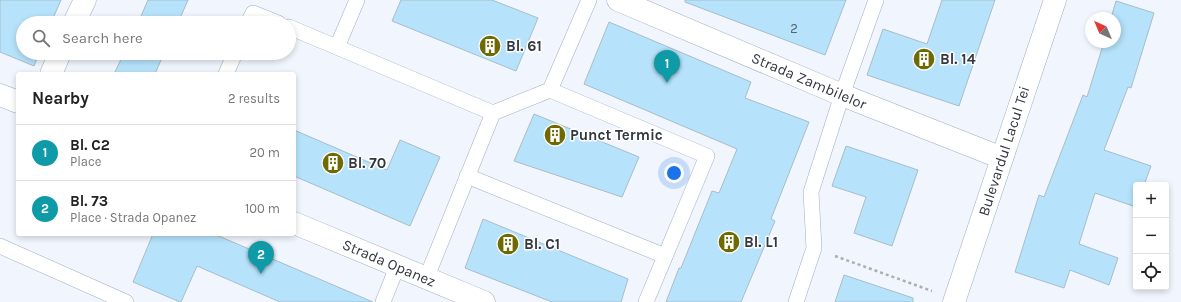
<!DOCTYPE html>
<meta charset="utf-8">
<style>
:root{--surface:#fff;--page:#f2f2f2;--text:#222;--muted:#767676;--line:#e0e0e0;--accent:#0f766e}
body{margin:0;font-family:Karla,sans-serif;background:var(--page);color:var(--text)}
.controls{position:absolute;right:12px;bottom:12px;display:grid;overflow:hidden;border-radius:4px;box-shadow:0 2px 6px #0003}
.controls button{width:36px;height:36px;display:grid;place-items:center;padding:0;border:0;border-bottom:1px solid var(--line);background:var(--surface);color:var(--text);font:20px sans-serif}
.compass{position:absolute;left:1085px;top:12px;width:36px;height:36px;border-radius:50%;background:var(--surface);box-shadow:0 2px 6px #0003;rotate:316deg}
.you{position:absolute;left:674px;top:173px;width:14px;height:14px;margin:-10px;border:3px solid #fff;border-radius:50%;background:#1a73e8;box-shadow:0 0 0 6px #1a73e833}
.badge{display:grid;place-items:center;width:26px;height:26px;border-radius:50%;background:var(--accent);color:#fff;font-size:13px;font-weight:700}
.pin{position:absolute;translate:-50% -33px;filter:drop-shadow(0 1px 2px #0008)}
.pin::after{content:'';position:absolute;top:21px;width:14px;height:12px;background:inherit;clip-path:polygon(0 0,100% 0,50% 100%)}
.list{margin:0;padding:0;list-style:none}
h2{display:flex;justify-content:space-between;align-items:center;height:52px;margin:0;padding:0 16px;font-size:17px}
h2 small{font-size:13px;font-weight:400;color:var(--muted)}
.list li{display:grid;grid-template-columns:26px 1fr auto;gap:12px;align-items:center;box-sizing:border-box;height:56px;padding:0 16px;border-top:1px solid var(--line)}
.list b{display:block;font-size:15px;white-space:nowrap}
.list p{margin:0;font-size:13px;white-space:nowrap;color:var(--muted)}
.list em{font-size:13px;font-style:normal;color:var(--muted)}
.icon{flex:none;width:22px;height:22px;fill:none;stroke:currentColor;stroke-width:2;stroke-linecap:round;stroke-linejoin:round}
.map{position:relative;flex:none;width:1181px;height:302px;overflow:hidden}
.search{position:absolute;background:var(--surface);box-shadow:0 2px 6px #0003;left:16px;top:16px;width:280px;height:44px;display:flex;align-items:center;gap:10px;box-sizing:border-box;padding:0 14px;border-radius:22px;color:var(--muted);font-size:15px}
.panel{position:absolute;background:var(--surface);box-shadow:0 2px 6px #0003;left:16px;top:72px;width:280px;height:164px;border-radius:4px}
.map>svg:first-child{display:block}
.building{fill:#b6e3fb;stroke:#a7bdc8}
.lines{fill:none;stroke-linecap:round;stroke-linejoin:round}
.service-casing{stroke:#a3aec0;stroke-width:16}
.minor-casing{stroke:#a3aec0;stroke-width:23}
.secondary-casing{stroke:#a3aec0;stroke-width:23}
.path{stroke:#aaaeb6;stroke-width:2.5;stroke-dasharray:3 3;stroke-linecap:butt}
.service{stroke:#fff;stroke-width:15}
.minor{stroke:#fff;stroke-width:22}
.secondary{stroke:#fff;stroke-width:22}
.labels{text-anchor:middle;dominant-baseline:central;stroke-width:3;stroke-linejoin:round;paint-order:stroke}
.number-label{font-size:13px;fill:#54626d}
.poi-label{font-size:15px;font-weight:bold;fill:#33373e;stroke:#fff;text-anchor:start}
.street-label{font-size:15px;fill:#33373e;stroke:#fff}
</style>
<div class="map">
<svg width="1181" height="302" viewBox="0 0 1181 302">
<rect width="100%" height="100%" fill="#f1f5fd"/>
<g class="building">
<path d="M0,0H61L51,23H23V53H39L34,66L0,52Z"/>
<path d="M148,0H188L178,23H138Z"/>
<path d="M401,0H492L538,18L516,71L392,21Z"/>
<path d="M685,0H846L825,55L685,2Z"/>
<path d="M942,0H995L959,106L867,75L883,29L927,44Z"/>
<path d="M1116,1L1154,13L1131,88L1128,87L1104,150L1151,166L1144,185H1136V207L1095,193L1079,244L1118,258L1109,285L1070,270L1064,288L1015,272L1039,195L1044,197L1083,95L1087,97L1104,42H1115V18H1111Z"/>
<path d="M609,22L751,82L745,98L809,122L771,219L775,221L741,302H666L679,268H681L712,191L719,193L737,149L584,84Z"/>
<path d="M124,53H164L155,74H114Z"/>
<path d="M534,114L639,157L622,197L514,161Z"/>
<path d="M294,130L387,170L400,140L440,157L410,226L294,176Z"/>
<path d="M846,146L918,170L892,246L854,233L866,197L832,186Z"/>
<path d="M483,219L628,279L621,302H552L465,268Z"/>
<path d="M153,234H214L373,302H280L197,266L181,302H180L133,282Z"/>
<path d="M844,275L913,298V302H835Z"/>
</g>
<g class="lines">
<g class="service-casing">
<g id="service">
<path d="M248,23L253,13L278,23"/>
<path d="M289,27L493,113L550,90L589,0"/>
<path d="M337,47L357,0"/>
<path d="M226,74L235,53"/>
<path d="M550,90L707,156L646,302"/>
<path d="M467,176L665,256"/>
<path d="M0,246L126,302"/>
<path d="M426,279L493,113"/>
<path d="M383,302L397,267"/>
<path d="M796,302L814,248L811,192L842,95L876,0"/>
</g>
</g>
<g class="minor-casing">
<g id="minor">
<path d="M618,0L842,95L1002,158"/>
<path d="M74,23L85,0"/>
<path d="M51,74L60,53"/>
<path d="M0,95L18,102"/>
<path d="M294,223L484,302"/>
</g>
</g>
<g class="secondary-casing">
<path id="secondary" d="M954,302L1055,0"/>
</g>
<path class="path" d="M835,256L932,291"/>
<use href="#service" class="service"/>
<use href="#minor" class="minor"/>
<use href="#secondary" class="secondary"/>
</g>
<defs>
<g id="building-disc" transform="scale(1.15)"><circle r="9.5" fill="#6f6902" stroke="#fff"/><path d="M-4-6H4V6H1V3H-1V6H-4ZM-2.5-4.3h1.7v1.8h-1.7ZM.8-4.3h1.7v1.8H.8ZM-2.5-1h1.7V.8h-1.7ZM.8-1h1.7V.8H.8Z" fill="#fff"/></g>
</defs>
<g fill-rule="evenodd">
<use href="#building-disc" x="490" y="46"/>
<use href="#building-disc" x="924" y="59"/>
<use href="#building-disc" x="555" y="135"/>
<use href="#building-disc" x="333" y="163"/>
<use href="#building-disc" x="729" y="242"/>
<use href="#building-disc" x="508" y="244"/>
</g>
<g class="labels">
<g class="number-label">
<text x="794" y="28">2</text>
</g>
<g class="poi-label">
<text x="506" y="46">Bl. 61</text>
<text x="940" y="59">Bl. 14</text>
<text x="570" y="135">Punct Termic</text>
<text x="348" y="163">Bl. 70</text>
<text x="744" y="242">Bl. L1</text>
<text x="524" y="244">Bl. C1</text>
</g>
<g class="street-label">
<text transform="translate(809 81) rotate(23)">Strada Zambilelor</text>
<text transform="translate(1004 151) rotate(-72)">Bulevardul Lacul Tei</text>
<text transform="translate(389 263) rotate(23)">Strada Opanez</text>
</g>
</g>
</svg>
<div class="controls">
<button>+</button>
<button>−</button>
<button><svg class="icon" aria-label="locate" viewBox="0 0 24 24"><circle cx="12" cy="12" r="6"/><path d="M12 2v4M12 18v4M2 12h4M18 12h4"/></svg></button>
</div>
<svg class="compass" viewBox="-18 -18 36 36"><path d="M0-13l5 13h-10z" fill="#e53935"/><path d="M0 13l5-13h-10z" fill="#767676"/></svg>
<div class="you"></div>
<div class="pin badge" style="left:667px;top:83px;background:#0f9aa8">1</div>
<div class="pin badge" style="left:261px;top:274px;background:#0f9aa8">2</div>
<div class="search"><svg class="icon" aria-label="search" viewBox="0 0 24 24"><circle cx="10" cy="10" r="6"/><path d="M15 15l6 6"/></svg>Search here</div>
<section class="panel">
<h2>Nearby<small>2 results</small></h2>
<ul class="list">
<li><span class="badge" style="background:#0f9aa8">1</span><div><b>Bl. C2</b><p>Place</p></div><em>20 m</em></li>
<li><span class="badge" style="background:#0f9aa8">2</span><div><b>Bl. 73</b><p>Place · Strada Opanez</p></div><em>100 m</em></li>
</ul>
</section>
</div>
